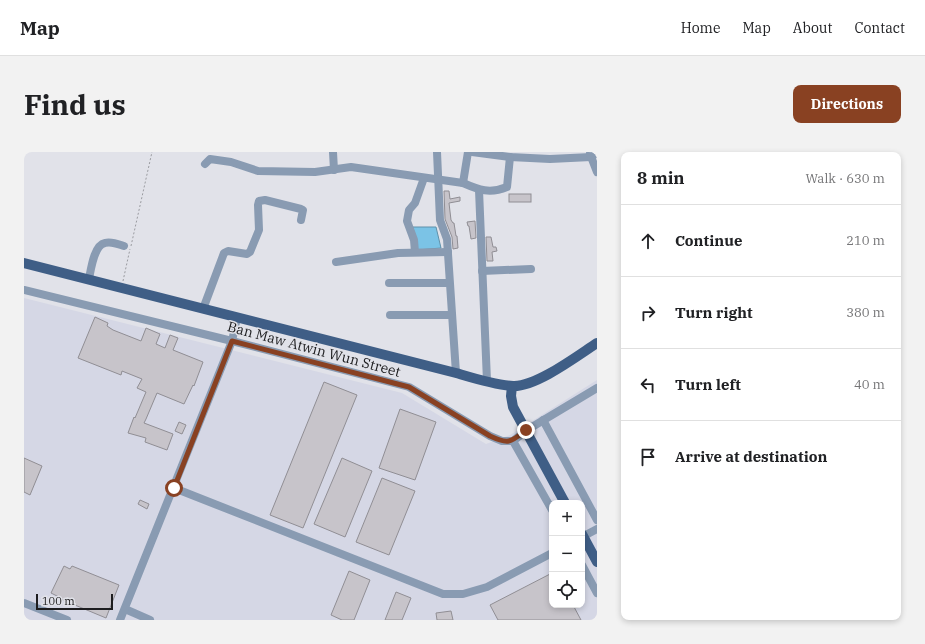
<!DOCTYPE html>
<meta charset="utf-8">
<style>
:root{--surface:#fff;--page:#f2f2f2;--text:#202124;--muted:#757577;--line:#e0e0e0;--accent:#894122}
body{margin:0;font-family:"IBM Plex Serif",serif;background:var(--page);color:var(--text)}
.controls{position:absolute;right:12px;bottom:12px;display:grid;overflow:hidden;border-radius:8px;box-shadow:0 2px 6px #0003}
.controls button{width:36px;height:36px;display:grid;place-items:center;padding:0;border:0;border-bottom:1px solid var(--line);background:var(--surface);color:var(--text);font:20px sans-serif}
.scale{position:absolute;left:12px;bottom:10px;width:77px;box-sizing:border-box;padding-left:4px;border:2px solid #1d1d1f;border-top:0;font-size:11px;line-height:14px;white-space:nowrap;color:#1d1d1f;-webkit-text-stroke:3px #e1e2e9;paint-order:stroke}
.stop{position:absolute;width:12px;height:12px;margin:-9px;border:3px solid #894122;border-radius:50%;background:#fff}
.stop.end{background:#894122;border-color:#fff;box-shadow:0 1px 4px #0008}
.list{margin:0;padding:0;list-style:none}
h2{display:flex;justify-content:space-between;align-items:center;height:52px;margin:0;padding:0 16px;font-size:17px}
h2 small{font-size:13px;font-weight:400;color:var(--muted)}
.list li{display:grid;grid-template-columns:26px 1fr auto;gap:12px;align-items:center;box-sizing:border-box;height:72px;padding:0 16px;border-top:1px solid var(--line)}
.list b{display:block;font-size:15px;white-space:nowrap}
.list em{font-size:13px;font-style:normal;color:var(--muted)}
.icon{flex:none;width:22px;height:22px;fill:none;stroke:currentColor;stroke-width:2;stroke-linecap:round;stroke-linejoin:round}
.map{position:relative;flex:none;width:573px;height:468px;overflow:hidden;border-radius:8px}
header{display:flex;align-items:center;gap:24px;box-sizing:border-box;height:56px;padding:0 20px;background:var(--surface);border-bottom:1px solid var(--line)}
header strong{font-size:19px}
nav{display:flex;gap:22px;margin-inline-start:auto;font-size:14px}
.intro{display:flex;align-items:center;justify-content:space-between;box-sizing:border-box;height:96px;padding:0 24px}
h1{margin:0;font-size:28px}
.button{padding:10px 18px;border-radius:8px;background:var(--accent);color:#fff;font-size:14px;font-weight:700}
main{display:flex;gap:24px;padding:0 24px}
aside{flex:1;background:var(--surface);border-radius:8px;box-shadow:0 2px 6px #0003}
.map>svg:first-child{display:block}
.built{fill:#d5d7e5;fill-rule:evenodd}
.water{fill:#7bc3e6;stroke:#5f91aa}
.building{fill:#c7c4ca;stroke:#908e94}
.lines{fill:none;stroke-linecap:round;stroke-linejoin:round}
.path{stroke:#9a9ba0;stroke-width:1;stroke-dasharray:2 2;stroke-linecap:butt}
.minor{stroke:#899bb2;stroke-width:8}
.major{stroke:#3f5e86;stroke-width:10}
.route{stroke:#894122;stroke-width:5}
.labels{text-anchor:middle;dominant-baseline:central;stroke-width:3;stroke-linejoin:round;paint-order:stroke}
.street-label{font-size:14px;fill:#1d1d1f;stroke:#e1e2e9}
</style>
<header>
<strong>Map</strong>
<nav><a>Home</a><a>Map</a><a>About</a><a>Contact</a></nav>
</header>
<div class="intro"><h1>Find us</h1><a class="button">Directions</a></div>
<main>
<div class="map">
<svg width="573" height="468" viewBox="0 0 573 468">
<rect width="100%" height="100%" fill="#e1e2e9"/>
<path class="built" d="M0,146L378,241L462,292L486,283L573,228V468H0ZM528,351H558V453H528Z"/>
<path class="water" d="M389,75H412L417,96L393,98Z"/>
<g class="building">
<path d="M420,39H425L426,47L436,45V49L425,51L427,68L429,71H430L432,84H433L434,96L429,97L428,85L421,67Z"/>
<rect x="485" y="42" width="22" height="8"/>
<path d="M451,69L452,86L447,87L445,74H444L443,70Z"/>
<path d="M462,85H467L469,95H472L473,99L468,100L469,109H463Z"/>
<path d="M71,165L84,171L83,174L89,178L117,189L122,176L136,182L132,192L141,196L146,183L154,186L149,198L179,210L170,234L169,233L160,252L133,241L122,267L120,271L149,282L143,298L121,290L122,286L104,281L110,265L111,266L122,240L113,236L118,227L98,219L97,223L54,206Z"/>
<path d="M300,230L333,243L279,376L246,363Z"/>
<path d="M376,257L412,270L391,328L355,316Z"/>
<path d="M155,270L162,273L158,282L151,279Z"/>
<path d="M0,306L18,314L6,343L0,340Z"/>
<path d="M318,306L348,319L321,385L290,372Z"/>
<path d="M358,326L391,339L365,403L332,390Z"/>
<path d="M116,348L125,352L123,357L114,352Z"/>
<path d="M40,414L46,417L48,414L95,433L82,466L34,446L35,445L27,441Z"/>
<path d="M325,419L346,428L330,468H318L307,463Z"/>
<path d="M528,421V453H549L557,468H474L466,453Z"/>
<path d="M372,440L387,446L378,468H361Z"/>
<path d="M427,459L429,468H413L412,461Z"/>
</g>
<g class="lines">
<g class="path">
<path d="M107,94L128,0"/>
<path d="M99,129L106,97"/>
</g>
<g class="minor">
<path d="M309,0L310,18"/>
<path d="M413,0L416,68L423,87L432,221"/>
<path d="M448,0L486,5L526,7L567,5L573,1"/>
<path d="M566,2L573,20"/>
<path d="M181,12L186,7L207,10L234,19L291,20L327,15L439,31C455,38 466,42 483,35L486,5"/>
<path d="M439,31L444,0"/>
<path d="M455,38L463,229"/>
<path d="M391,100L390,88L383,69L385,58L391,51L400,26"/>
<path d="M312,110L374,101L424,100"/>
<path d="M458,119L507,117"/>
<path d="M65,127C67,117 70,93 81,91C87,89 94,92 100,94"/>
<path d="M365,131H425"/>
<path d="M0,138L208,189L385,235L466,284L478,289H489L503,278L573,236"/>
<path d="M179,157L200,101L204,99L223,102L226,100L235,78L234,53L235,49L241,48L277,57L279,58L277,68"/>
<path d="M366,163H428"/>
<path d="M519,268L573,368"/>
<path d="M489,289L528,358"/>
<path d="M150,336L419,442H439L463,435L528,401"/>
<path d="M558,385L573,377"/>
<path d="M558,413L573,441"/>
<path d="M0,451L43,468"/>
<path d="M101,457L126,468"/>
<path d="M96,468L208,189L213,166"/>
</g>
<g class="major">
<path d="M0,111L432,221C449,226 471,233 489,234C512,235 553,204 573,191"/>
<path d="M488,234L487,244L489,255L541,351"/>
<path d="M558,382L573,410"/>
</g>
</g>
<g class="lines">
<path class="route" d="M150,336L208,189L385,235L466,284C485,293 487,290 502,278"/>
</g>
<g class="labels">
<g class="street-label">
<text transform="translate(290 197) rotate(15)">Ban Maw Atwin Wun Street</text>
</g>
</g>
</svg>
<div class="controls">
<button>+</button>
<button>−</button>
<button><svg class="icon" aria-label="locate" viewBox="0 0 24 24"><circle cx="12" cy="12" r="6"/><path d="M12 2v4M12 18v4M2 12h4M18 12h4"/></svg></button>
</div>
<div class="scale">100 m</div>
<div class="stop" style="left:150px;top:336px"></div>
<div class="stop end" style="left:502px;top:278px"></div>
</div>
<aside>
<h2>8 min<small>Walk · 630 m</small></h2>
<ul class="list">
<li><svg class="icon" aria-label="ahead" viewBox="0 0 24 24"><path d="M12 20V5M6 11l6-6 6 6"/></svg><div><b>Continue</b></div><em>210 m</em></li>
<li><svg class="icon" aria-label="right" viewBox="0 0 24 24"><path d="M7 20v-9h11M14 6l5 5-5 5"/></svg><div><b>Turn right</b></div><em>380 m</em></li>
<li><svg class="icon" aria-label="left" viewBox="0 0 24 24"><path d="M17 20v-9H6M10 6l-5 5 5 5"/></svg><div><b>Turn left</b></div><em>40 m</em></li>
<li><svg class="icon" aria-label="arrive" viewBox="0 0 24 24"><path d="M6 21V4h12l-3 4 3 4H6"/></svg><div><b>Arrive at destination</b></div></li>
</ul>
</aside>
</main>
